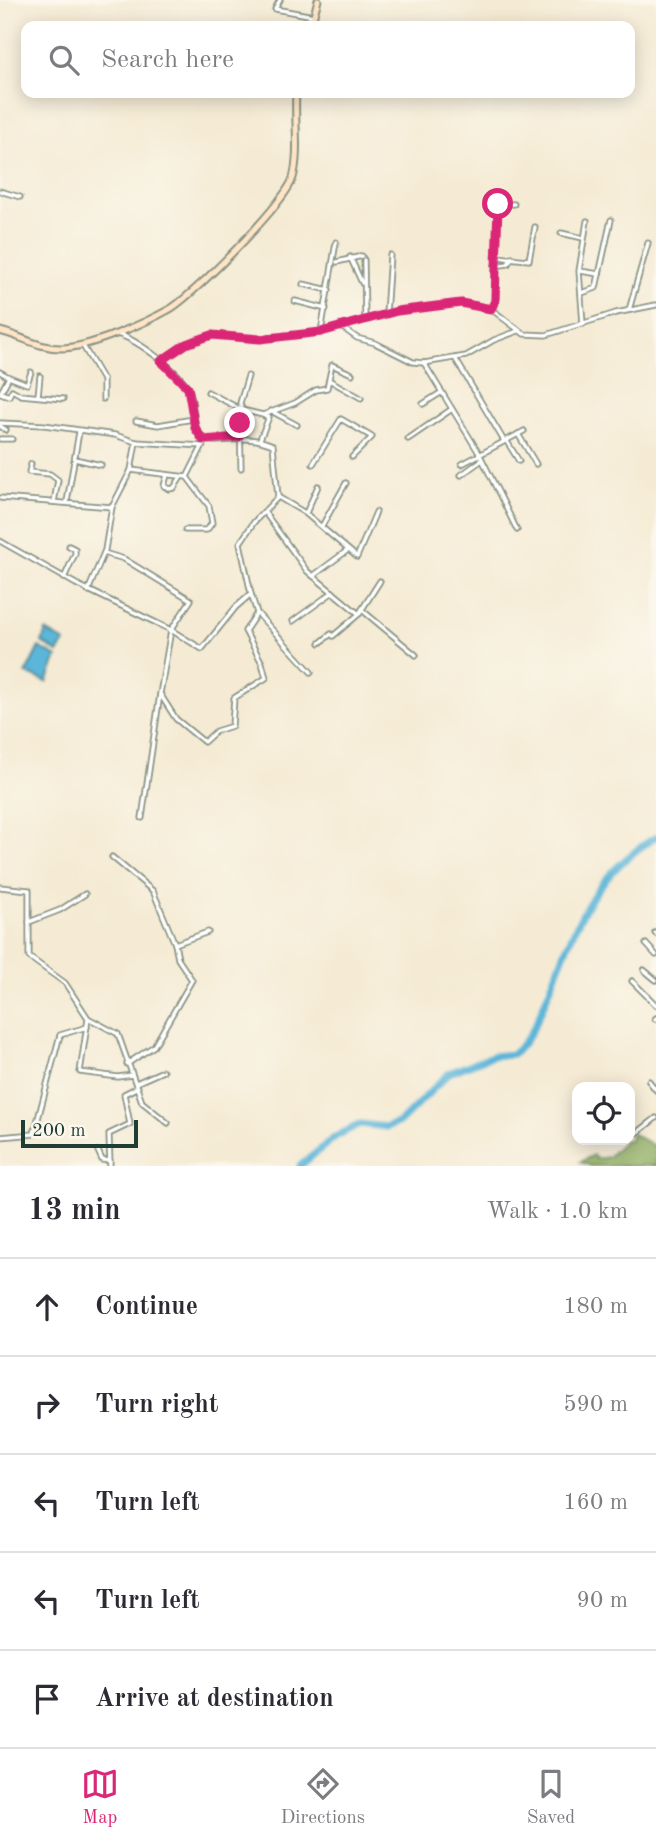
<!DOCTYPE html>
<meta charset="utf-8">
<style>
:root{--surface:#fff;--page:#f7f7f7;--text:#2b2b33;--muted:#7c7c81;--line:#e1e1e2;--accent:#db2777}
body{margin:0;font-family:"Old Standard TT",serif;background:var(--page);color:var(--text)}
.controls{position:absolute;right:21px;bottom:21px;display:grid;overflow:hidden;border-radius:14px;box-shadow:0 4px 18px #0003}
.controls button{width:63px;height:63px;display:grid;place-items:center;padding:0;border:0;border-bottom:2px solid var(--line);background:var(--surface);color:var(--text);font:35px sans-serif}
.scale{position:absolute;left:21px;bottom:18px;width:117px;box-sizing:border-box;padding-left:7px;border:4px solid #1f3d34;border-top:0;font-size:19px;line-height:24px;white-space:nowrap;color:#1f3d34;-webkit-text-stroke:5px #fbf7ec;paint-order:stroke}
.stop{position:absolute;width:21px;height:21px;margin:-16px;border:5px solid #db2777;border-radius:50%;background:#fff}
.stop.end{background:#db2777;border-color:#fff;box-shadow:0 2px 7px #0008}
.list{margin:0;padding:0;list-style:none}
h2{display:flex;justify-content:space-between;align-items:center;height:91px;margin:0;padding:0 28px;font-size:30px}
h2 small{font-size:23px;font-weight:400;color:var(--muted)}
.list li{display:grid;grid-template-columns:46px 1fr auto;gap:21px;align-items:center;box-sizing:border-box;height:98px;padding:0 28px;border-top:2px solid var(--line)}
.list b{display:block;font-size:26px;white-space:nowrap}
.list em{font-size:23px;font-style:normal;color:var(--muted)}
.icon{flex:none;width:38px;height:38px;fill:none;stroke:currentColor;stroke-width:2;stroke-linecap:round;stroke-linejoin:round}
.map{position:relative;flex:none;width:656px;height:1166px;overflow:hidden}
.search{position:absolute;background:var(--surface);box-shadow:0 4px 18px #0003;left:21px;right:21px;top:21px;height:77px;display:flex;align-items:center;gap:18px;box-sizing:border-box;padding:0 24px;border-radius:14px;color:var(--muted);font-size:26px}
.sheet{height:581px;background:var(--surface)}
nav{display:flex;justify-content:space-around;align-items:center;box-sizing:border-box;height:98px;border-top:2px solid var(--line);background:var(--surface);font-size:19px;color:var(--muted)}
nav a{display:grid;justify-items:center;gap:4px}
nav .on{color:var(--accent)}
.map>svg:first-child{display:block}
.forest{fill:#8cab5f;stroke:#56744a;stroke-width:2}
.water{fill:#5bb6d9;stroke:#3d7a86;stroke-width:2}
.lines{fill:none;stroke-linecap:round;stroke-linejoin:round}
.river{stroke:#5bb6d9;stroke-width:7}
.minor-casing{stroke:#8a9484;stroke-width:7}
.secondary-casing{stroke:#8a9484;stroke-width:9}
.minor{stroke:#fff;stroke-width:3.5}
.secondary{stroke:#ffe4c6;stroke-width:5}
.route{stroke:#db2777;stroke-width:9}
</style>
<div class="map">
<svg width="656" height="1166" viewBox="0 0 656 1166">
<rect width="100%" height="100%" fill="#fbf7ec"/>
<filter id="ink" filterUnits="userSpaceOnUse"><feTurbulence type="fractalNoise" baseFrequency=".0143" numOctaves="2"/><feDisplacementMap in="SourceGraphic" scale="14" xChannelSelector="R" yChannelSelector="G"/><feConvolveMatrix kernelMatrix="1 2 1 2 8 2 1 2 1" color-interpolation-filters="sRGB"/></filter>
<filter id="wash" filterUnits="userSpaceOnUse"><feTurbulence type="fractalNoise" baseFrequency=".00686" numOctaves="4" result="noise"/><feDisplacementMap in="SourceGraphic" scale="28" xChannelSelector="R" yChannelSelector="G"/><feGaussianBlur stdDeviation="1.57" result="paint"/><feColorMatrix in="noise" values="0 0 0 0 0 0 0 0 0 0 0 0 0 0 0 0 0 1.4 0 .05"/><feComposite in="paint" operator="in"/></filter>
<g filter="url(#wash)">
<rect width="100%" height="100%" fill="#f5ebd4"/>
<path class="forest" d="M631,1133L656,1147V1166H591L580,1162L593,1155L596,1159L608,1157L625,1140H630Z"/>
<g class="water">
<path d="M46,631L65,642L58,653L42,642Z"/>
<path d="M39,647L57,657L47,682L26,673Z"/>
</g>
<g class="lines">
<path class="river" d="M300,1166L335,1137L360,1124L386,1127L400,1122L449,1073L492,1056L513,1054C533,1036 538,1018 548,994C576,926 589,878 656,837"/>
</g>
</g>
<g filter="url(#ink)">
<g class="lines">
<g class="minor-casing">
<g id="minor">
<path d="M280,0L275,9L314,16"/>
<path d="M0,191L20,197"/>
<path d="M561,233L583,238"/>
<path d="M350,257L362,283"/>
<path d="M496,257L529,260L535,227"/>
<path d="M364,260L365,320"/>
<path d="M337,262L362,256"/>
<path d="M495,266L508,264L512,257"/>
<path d="M580,271L599,274"/>
<path d="M303,284L329,290"/>
<path d="M582,293L596,288L611,220"/>
<path d="M295,301L326,309"/>
<path d="M491,309L495,301L498,204H514"/>
<path d="M629,310L648,243"/>
<path d="M386,314L390,255"/>
<path d="M583,324L579,271L587,221"/>
<path d="M340,326L357,338L375,343L413,362L424,363L466,356L494,340L518,331"/>
<path d="M321,332L336,242"/>
<path d="M83,346L103,380V399"/>
<path d="M455,358L504,441"/>
<path d="M161,361L186,344L212,335L260,339L321,332L397,311L461,303L491,309L524,334L546,335L616,313L656,305"/>
<path d="M424,363L479,453L517,530"/>
<path d="M0,372L9,377L1,392"/>
<path d="M9,377L27,384L31,372"/>
<path d="M329,380L361,398"/>
<path d="M208,392L242,410"/>
<path d="M1,393L9,396L12,390L21,395L63,399"/>
<path d="M38,396L40,376"/>
<path d="M423,404L442,392"/>
<path d="M242,410L240,403L248,376"/>
<path d="M271,411L297,425"/>
<path d="M268,418L263,415L295,403L316,390L327,388L332,365L352,374"/>
<path d="M136,421L158,425L193,419"/>
<path d="M0,423L44,425L115,435L136,442L131,470L112,507L105,550L88,591"/>
<path d="M0,426L6,430"/>
<path d="M518,434L536,464"/>
<path d="M0,439H12"/>
<path d="M260,439L269,417"/>
<path d="M408,439L452,409"/>
<path d="M506,440L519,461"/>
<path d="M136,442L203,446"/>
<path d="M75,459L101,465"/>
<path d="M31,464L29,472L50,474L58,480L54,502"/>
<path d="M313,464L341,419L372,437L352,457"/>
<path d="M462,464L524,431"/>
<path d="M241,468L240,413L242,410L263,415"/>
<path d="M131,470L187,477L205,441"/>
<path d="M167,475L164,486L169,489L174,488L181,477"/>
<path d="M461,475L482,460"/>
<path d="M278,497L305,513L357,557L376,512"/>
<path d="M0,498L112,507"/>
<path d="M67,502L79,432"/>
<path d="M265,513L307,571L359,614"/>
<path d="M306,513L318,486"/>
<path d="M322,526L346,483"/>
<path d="M185,530H207L212,523L209,506L187,477"/>
<path d="M0,541L76,584L171,630L202,649L236,607L251,594L240,543L254,522L278,497L273,445C243,432 229,445 203,440C191,425 195,409 190,392C183,373 136,339 117,334"/>
<path d="M104,553L124,559L191,600L171,630L160,694"/>
<path d="M313,576L348,550"/>
<path d="M64,578L75,554V549L69,546"/>
<path d="M251,594L257,613L311,672"/>
<path d="M362,610L416,655"/>
<path d="M293,621L333,592"/>
<path d="M333,636L359,614L380,581"/>
<path d="M320,643L331,634"/>
<path d="M142,818L160,694L176,719L204,742L216,731L232,726L234,698L266,678L262,663L245,631L257,613"/>
<path d="M112,857L153,891L175,944L208,932"/>
<path d="M0,887L29,890V957L65,983L88,1018L118,1034L142,1102L168,1123"/>
<path d="M29,922L60,910L85,894"/>
<path d="M655,933L656,934"/>
<path d="M646,944L656,955"/>
<path d="M644,970L656,980"/>
<path d="M632,981L656,1005"/>
<path d="M88,1019L80,1072L118,1077L132,1075"/>
<path d="M655,1019L656,1018"/>
<path d="M127,1064L154,1046L192,980L178,959L175,944"/>
<path d="M649,1081L656,1090"/>
<path d="M136,1083L163,1071"/>
<path d="M637,1133L656,1118"/>
<path d="M0,1137L34,1134L60,1035L87,1027"/>
<path d="M98,1151L102,1160L110,1161"/>
<path d="M110,1166L109,1134L130,1124L124,1094L138,1087"/>
</g>
</g>
<g class="secondary-casing">
<g id="secondary">
<path d="M311,26L318,0"/>
<path d="M0,331C21,336 38,348 61,348C89,348 145,323 170,309C193,296 286,202 293,178C300,152 294,120 296,93"/>
</g>
</g>
<use href="#minor" class="minor"/>
<use href="#secondary" class="secondary"/>
</g>
</g>
<g class="lines" filter="url(#ink)">
<path class="route" d="M240,423L239,437L203,440L195,428L188,388L161,361L186,344L212,335L260,339L321,332L397,311L461,303L491,309L495,301L498,204"/>
</g>
</svg>
<div class="controls">
<button><svg class="icon" aria-label="locate" viewBox="0 0 24 24"><circle cx="12" cy="12" r="6"/><path d="M12 2v4M12 18v4M2 12h4M18 12h4"/></svg></button>
</div>
<div class="scale">200 m</div>
<div class="stop" style="left:498px;top:204px"></div>
<div class="stop end" style="left:240px;top:423px"></div>
<div class="search"><svg class="icon" aria-label="search" viewBox="0 0 24 24"><circle cx="10" cy="10" r="6"/><path d="M15 15l6 6"/></svg>Search here</div>
</div>
<section class="sheet">
<h2>13 min<small>Walk · 1.0 km</small></h2>
<ul class="list">
<li><svg class="icon" aria-label="ahead" viewBox="0 0 24 24"><path d="M12 20V5M6 11l6-6 6 6"/></svg><div><b>Continue</b></div><em>180 m</em></li>
<li><svg class="icon" aria-label="right" viewBox="0 0 24 24"><path d="M7 20v-9h11M14 6l5 5-5 5"/></svg><div><b>Turn right</b></div><em>590 m</em></li>
<li><svg class="icon" aria-label="left" viewBox="0 0 24 24"><path d="M17 20v-9H6M10 6l-5 5 5 5"/></svg><div><b>Turn left</b></div><em>160 m</em></li>
<li><svg class="icon" aria-label="left" viewBox="0 0 24 24"><path d="M17 20v-9H6M10 6l-5 5 5 5"/></svg><div><b>Turn left</b></div><em>90 m</em></li>
<li><svg class="icon" aria-label="arrive" viewBox="0 0 24 24"><path d="M6 21V4h12l-3 4 3 4H6"/></svg><div><b>Arrive at destination</b></div></li>
</ul>
</section>
<nav>
<a class="on"><svg class="icon" aria-label="map" viewBox="0 0 24 24"><path d="M3 6l6-2 6 2 6-2v14l-6 2-6-2-6 2zM9 4v14M15 6v14"/></svg>Map</a>
<a><svg class="icon" aria-label="directions" viewBox="0 0 24 24"><path d="M12 3l9 9-9 9-9-9zM9 14v-3h6M13 9l2 2-2 2"/></svg>Directions</a>
<a><svg class="icon" aria-label="saved" viewBox="0 0 24 24"><path d="M7 4h10v16l-5-4-5 4z"/></svg>Saved</a>
</nav>
